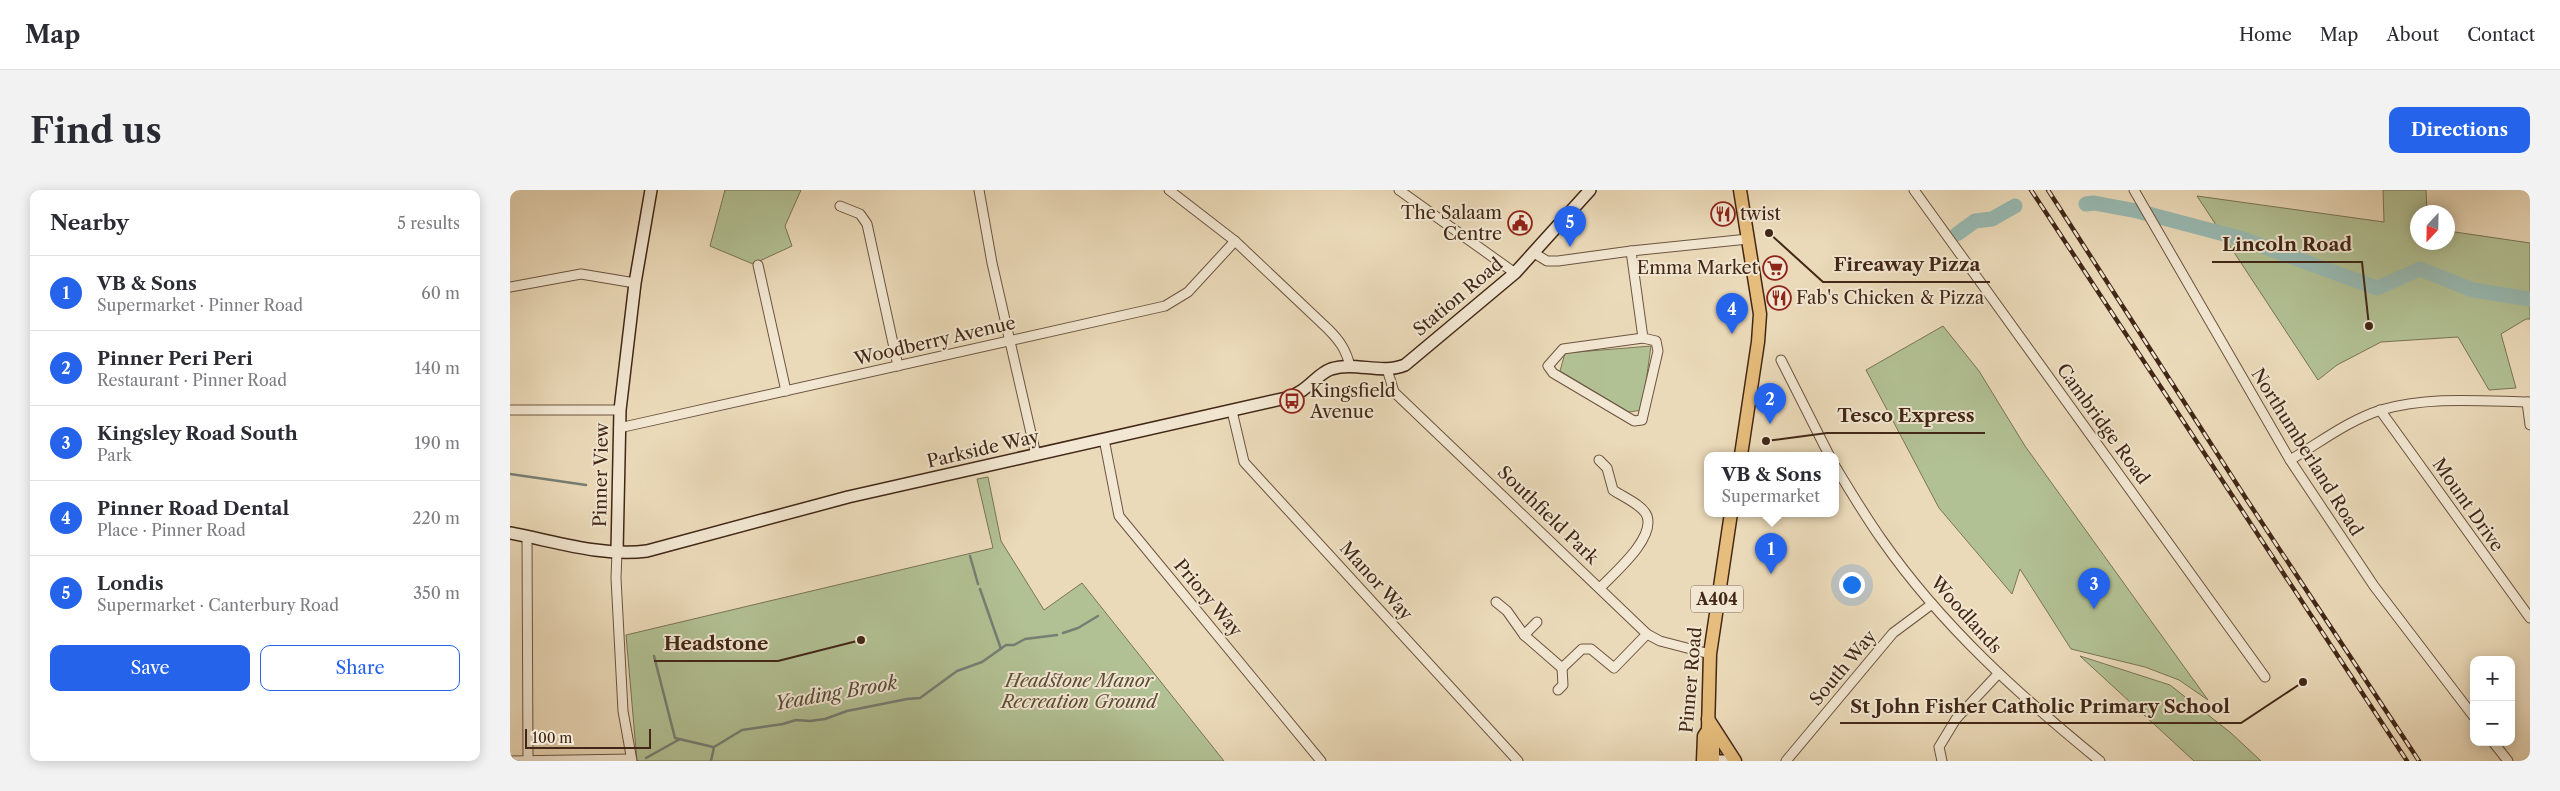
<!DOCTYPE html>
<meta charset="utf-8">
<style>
:root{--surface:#fff;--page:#f2f2f3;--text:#2b2b33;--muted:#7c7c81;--line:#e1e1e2;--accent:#2563eb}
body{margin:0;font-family:"Libre Caslon Text",serif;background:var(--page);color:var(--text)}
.controls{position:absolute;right:15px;bottom:15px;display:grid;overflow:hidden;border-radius:10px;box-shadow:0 2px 12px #0003}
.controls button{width:45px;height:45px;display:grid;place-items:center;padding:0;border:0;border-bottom:1px solid var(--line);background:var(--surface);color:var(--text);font:25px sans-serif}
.compass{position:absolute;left:1900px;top:15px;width:45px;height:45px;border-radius:50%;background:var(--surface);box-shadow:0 2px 12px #0003;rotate:202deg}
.scale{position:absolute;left:15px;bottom:12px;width:126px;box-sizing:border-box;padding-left:5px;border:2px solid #422717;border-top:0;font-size:14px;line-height:18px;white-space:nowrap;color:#422717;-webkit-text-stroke:4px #f2e7d2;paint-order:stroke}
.you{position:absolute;left:1341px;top:394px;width:18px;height:18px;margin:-12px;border:4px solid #fff;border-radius:50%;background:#1a73e8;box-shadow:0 0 0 8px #1a73e833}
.badge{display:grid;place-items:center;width:32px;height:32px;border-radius:50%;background:var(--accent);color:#fff;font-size:16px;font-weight:700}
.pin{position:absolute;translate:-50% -41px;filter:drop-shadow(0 1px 2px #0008)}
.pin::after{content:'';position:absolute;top:26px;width:18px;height:15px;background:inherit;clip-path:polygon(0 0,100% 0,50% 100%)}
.popup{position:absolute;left:1194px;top:262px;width:135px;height:65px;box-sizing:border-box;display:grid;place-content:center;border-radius:10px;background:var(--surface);filter:drop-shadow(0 1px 4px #0005);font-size:16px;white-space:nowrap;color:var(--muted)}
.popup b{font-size:19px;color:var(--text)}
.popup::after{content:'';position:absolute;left:50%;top:100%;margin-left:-10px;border:10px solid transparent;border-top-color:var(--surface)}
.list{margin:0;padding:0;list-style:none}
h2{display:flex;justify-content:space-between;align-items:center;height:65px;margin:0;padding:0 20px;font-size:21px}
h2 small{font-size:16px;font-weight:400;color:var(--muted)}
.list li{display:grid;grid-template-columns:32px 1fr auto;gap:15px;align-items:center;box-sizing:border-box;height:75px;padding:0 20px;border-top:1px solid var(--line)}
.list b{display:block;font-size:19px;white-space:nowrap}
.list p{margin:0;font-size:16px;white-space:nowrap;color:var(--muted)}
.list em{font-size:16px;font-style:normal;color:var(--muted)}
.actions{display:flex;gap:10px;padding:15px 20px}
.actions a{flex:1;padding:11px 0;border:1px solid var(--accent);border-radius:10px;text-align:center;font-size:18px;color:var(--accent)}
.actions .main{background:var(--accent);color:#fff}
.map{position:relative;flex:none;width:2020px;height:571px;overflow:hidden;border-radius:10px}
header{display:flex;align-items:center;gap:30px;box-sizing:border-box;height:70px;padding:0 25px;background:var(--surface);border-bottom:1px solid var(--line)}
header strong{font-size:24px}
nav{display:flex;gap:28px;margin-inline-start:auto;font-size:18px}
.intro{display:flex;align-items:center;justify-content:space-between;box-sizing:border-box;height:120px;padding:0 30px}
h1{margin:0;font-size:35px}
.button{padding:12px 22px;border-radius:10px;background:var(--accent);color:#fff;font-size:18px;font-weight:700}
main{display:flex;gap:30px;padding:0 30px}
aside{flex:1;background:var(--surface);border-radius:10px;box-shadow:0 2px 12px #0003}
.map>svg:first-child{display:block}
.green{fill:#b2c194;stroke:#7a7456}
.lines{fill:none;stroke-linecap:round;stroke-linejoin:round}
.stream{stroke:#767f74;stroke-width:2.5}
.river{stroke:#98bab2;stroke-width:15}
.street-casing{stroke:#6c5440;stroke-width:11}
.secondary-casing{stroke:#422717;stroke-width:14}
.primary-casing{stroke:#422717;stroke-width:15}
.street{stroke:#f2e7d2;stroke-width:9}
.secondary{stroke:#f2e7d2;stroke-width:11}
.primary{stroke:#e6bd7c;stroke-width:12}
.rail-casing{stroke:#422717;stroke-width:4.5}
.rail{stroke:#f2e7d2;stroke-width:2.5;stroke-dasharray:8;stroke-linecap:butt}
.labels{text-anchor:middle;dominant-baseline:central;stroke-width:4;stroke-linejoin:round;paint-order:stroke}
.shield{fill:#f2e7d2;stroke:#77614f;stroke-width:1}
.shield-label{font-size:16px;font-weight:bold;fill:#422717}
.poi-label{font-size:18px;fill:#422717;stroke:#f2e7d2;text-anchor:start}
.street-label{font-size:18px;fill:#422717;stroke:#f2e7d2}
.park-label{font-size:18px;font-style:italic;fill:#5e4e36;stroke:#f2e7d2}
.water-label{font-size:19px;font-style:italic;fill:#584c3e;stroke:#f2e7d2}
.leader{fill:none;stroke:#422717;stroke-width:2}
.callout-dot{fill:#422717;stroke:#f2e7d2;stroke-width:2}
.callout-label{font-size:19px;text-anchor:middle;font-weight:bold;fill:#422717;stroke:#f2e7d2;stroke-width:4;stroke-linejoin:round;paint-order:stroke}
</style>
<header>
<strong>Map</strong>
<nav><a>Home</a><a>Map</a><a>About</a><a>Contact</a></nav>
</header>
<div class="intro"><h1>Find us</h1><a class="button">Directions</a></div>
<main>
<aside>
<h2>Nearby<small>5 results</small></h2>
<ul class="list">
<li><span class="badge">1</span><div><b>VB &amp; Sons</b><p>Supermarket · Pinner Road</p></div><em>60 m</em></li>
<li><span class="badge">2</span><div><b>Pinner Peri Peri</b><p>Restaurant · Pinner Road</p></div><em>140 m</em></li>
<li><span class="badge">3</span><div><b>Kingsley Road South</b><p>Park</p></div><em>190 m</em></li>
<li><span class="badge">4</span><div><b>Pinner Road Dental</b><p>Place · Pinner Road</p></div><em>220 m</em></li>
<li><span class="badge">5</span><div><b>Londis</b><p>Supermarket · Canterbury Road</p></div><em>350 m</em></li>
</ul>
<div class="actions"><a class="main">Save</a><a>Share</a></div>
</aside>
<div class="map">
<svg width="2020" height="571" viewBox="0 0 2020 571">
<rect width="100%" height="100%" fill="#ebdab9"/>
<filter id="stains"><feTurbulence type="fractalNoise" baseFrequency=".004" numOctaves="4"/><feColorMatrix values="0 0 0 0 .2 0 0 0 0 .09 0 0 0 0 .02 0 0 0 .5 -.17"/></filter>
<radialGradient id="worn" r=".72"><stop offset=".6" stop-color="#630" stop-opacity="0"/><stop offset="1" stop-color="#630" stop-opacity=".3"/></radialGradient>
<g class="green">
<path d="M215,0H291L275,36L282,56L243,74L200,56Z"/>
<path d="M1873,0H1916L1917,22H1908V52H1938V41L2020,53V129H2016L1991,144L2006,198L1979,200L1948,147L1871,152L1827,175L1808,190L1687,6L1874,32Z"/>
<path d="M1433,136L1469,181L1515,256L1698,510L1669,490L1635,477L1561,459L1510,379L1502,404L1429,318L1356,180Z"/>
<path d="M1141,156L1132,220L1119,222L1050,181L1055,163Z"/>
<path d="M478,287L491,351L534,420L572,393L714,571H127L116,445L483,358L467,289Z"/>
<path d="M1570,466L1660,495L1721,543L1751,571H1684Z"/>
</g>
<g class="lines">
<g class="stream">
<path d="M0,284L76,295"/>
<path d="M460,366L468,394"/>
<path d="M470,399L491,459"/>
<path d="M553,443L568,438L588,426"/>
<path d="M144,466L165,548L203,557"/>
<path d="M136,568L170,549"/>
<path d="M201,571L204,557L232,540L273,534L286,530L300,531L315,529L337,521L397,509L410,508L447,481L472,472L496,455H504L515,449L547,445"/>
</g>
<g class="river">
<path d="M1576,14L1584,13L1627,21L1733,49L1867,98L1910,79L1963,100L2020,109"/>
<path d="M1447,44L1465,31L1482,29L1505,16"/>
</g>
<g class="street-casing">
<g id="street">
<path d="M469,0L482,73L526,265"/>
<path d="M659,0L725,51L818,139C830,151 836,160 840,176"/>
<path d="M889,0L1005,83"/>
<path d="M1404,0L1755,487"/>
<path d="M1624,0L1780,270L1864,396L1964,527"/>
<path d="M330,16L350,24L357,34L388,176"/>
<path d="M1121,61L1133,148"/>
<path d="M1024,63L1037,71H1048L1121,61L1238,49"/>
<path d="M248,75L276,201"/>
<path d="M0,97L71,84L125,93"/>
<path d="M1133,148L1146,151L1148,161L1132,230L1124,231L1043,183L1038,176L1053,159Z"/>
<path d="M1271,170L1319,265"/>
<path d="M877,179L884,202L1137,444L1150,451L1200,464"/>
<path d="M2017,212L2020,235"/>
<path d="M0,220H110"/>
<path d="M1870,220L2020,428"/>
<path d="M722,221L734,272L1008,571"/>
<path d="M109,238L655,116L678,102L725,51"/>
<path d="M594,249L609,326L811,571"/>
<path d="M1089,270L1097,278L1103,300C1113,307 1133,315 1137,326C1145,349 1104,383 1090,398"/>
<path d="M1780,270C1809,253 1839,230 1871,220C1918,206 1971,211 2020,212"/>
<path d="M1325,276C1340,301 1355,326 1372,350C1432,436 1510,506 1590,571"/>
<path d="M17,346L18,570"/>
<path d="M107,362L106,388L113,521L122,571"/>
<path d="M986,412L997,421L1014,445L1052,478L1072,459H1081L1104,478L1137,444"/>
<path d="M1014,445L1027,432"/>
<path d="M1048,500L1053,495L1052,478"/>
<path d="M1983,552L1998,571"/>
<path d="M0,571L121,569"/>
<path d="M1276,571L1383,443L1422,414"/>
<path d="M1432,571L1429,557L1446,529L1488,484"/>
</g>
</g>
<g class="secondary-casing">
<g id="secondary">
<path d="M0,343C44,351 92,367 137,361L338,307L776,208C798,202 805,185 821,179C846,171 871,185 895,175L1005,83L1080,0"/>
<path d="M107,362L110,220L125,93L141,0"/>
<path d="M1209,571H1217"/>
</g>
</g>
<g class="primary-casing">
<g id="primary">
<path d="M1230,0L1250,124L1248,152L1231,265"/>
<path d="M1198,529L1225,571"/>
<path d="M1198,540L1203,547V571"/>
<path d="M1193,571L1194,546L1198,540L1200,464L1221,323"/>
</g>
</g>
<use href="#street" class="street"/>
<use href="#secondary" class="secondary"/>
<use href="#primary" class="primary"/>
<g class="rail-casing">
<g id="rail">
<path d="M1521,0L1897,571"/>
<path d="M1538,0L1737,310L1909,571"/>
</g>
</g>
<use href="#rail" class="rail"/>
</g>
<defs>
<g id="restaurant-ring" transform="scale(1.25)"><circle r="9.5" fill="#f2e7d2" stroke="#8f2418" stroke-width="1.5"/><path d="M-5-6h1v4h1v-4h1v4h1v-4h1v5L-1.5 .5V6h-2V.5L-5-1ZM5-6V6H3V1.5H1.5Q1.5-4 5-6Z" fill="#8f2418"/></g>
<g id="civic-ring" transform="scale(1.25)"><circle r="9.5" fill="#f2e7d2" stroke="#8f2418" stroke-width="1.5"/><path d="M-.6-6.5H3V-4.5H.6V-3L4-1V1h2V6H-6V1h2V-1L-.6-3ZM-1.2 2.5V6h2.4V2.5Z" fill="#8f2418"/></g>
<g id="supermarket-ring" transform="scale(1.25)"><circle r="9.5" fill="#f2e7d2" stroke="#8f2418" stroke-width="1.5"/><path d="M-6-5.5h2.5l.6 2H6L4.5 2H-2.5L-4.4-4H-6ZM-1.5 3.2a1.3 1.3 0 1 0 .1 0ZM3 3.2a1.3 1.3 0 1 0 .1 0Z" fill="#8f2418"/></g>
<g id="bus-ring" transform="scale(1.25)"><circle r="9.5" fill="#f2e7d2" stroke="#8f2418" stroke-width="1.5"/><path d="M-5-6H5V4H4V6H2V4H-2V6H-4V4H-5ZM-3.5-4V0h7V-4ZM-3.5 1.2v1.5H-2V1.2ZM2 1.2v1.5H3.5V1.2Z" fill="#8f2418"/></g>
</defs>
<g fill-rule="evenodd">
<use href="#restaurant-ring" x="1213" y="24"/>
<use href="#civic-ring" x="1010" y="33"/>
<use href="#supermarket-ring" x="1265" y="78"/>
<use href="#restaurant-ring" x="1269" y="108"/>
<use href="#bus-ring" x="782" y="211"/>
</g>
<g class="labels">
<rect class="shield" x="1181" y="395.5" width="52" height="27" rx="4"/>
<g class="shield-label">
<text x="1207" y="409">A404</text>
</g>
<g class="poi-label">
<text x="992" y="23" text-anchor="end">The Salaam<tspan x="992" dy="21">Centre</tspan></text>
<text x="1230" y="24">twist</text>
<text x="1248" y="78" text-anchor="end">Emma Market</text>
<text x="1286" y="108">Fab's Chicken &amp; Pizza</text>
<text x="800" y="201">Kingsfield<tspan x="800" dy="21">Avenue</tspan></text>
</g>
<g class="street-label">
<text transform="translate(948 107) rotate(-40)">Station Road</text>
<text transform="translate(425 151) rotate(-13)">Woodberry Avenue</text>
<text transform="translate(1593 234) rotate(54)">Cambridge Road</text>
<text transform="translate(473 259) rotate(-13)">Parkside Way</text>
<text transform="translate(1797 262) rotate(58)">Northumberland Road</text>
<text transform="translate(91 285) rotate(-89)">Pinner View</text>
<text transform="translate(1958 315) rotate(55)">Mount Drive</text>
<text transform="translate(1038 325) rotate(44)">Southfield Park</text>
<text transform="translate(866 391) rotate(48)">Manor Way</text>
<text transform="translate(698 408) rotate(50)">Priory Way</text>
<text transform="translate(1456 425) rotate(48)">Woodlands</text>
<text transform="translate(1333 478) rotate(-50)">South Way</text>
<text transform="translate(1181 490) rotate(-85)">Pinner Road</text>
</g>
<g class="park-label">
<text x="569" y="491">Headstone Manor<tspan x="569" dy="21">Recreation Ground</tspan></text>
</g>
<g class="water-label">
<text transform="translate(326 503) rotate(-10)">Yeading Brook</text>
</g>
</g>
<path class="leader" d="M1859 136L1852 72H1702M1259 43L1313 92H1480M1256 251L1317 243H1475M351 450L268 471H144M1793 492L1731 533H1330"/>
<g class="callout-dot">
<circle cx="1859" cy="136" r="5"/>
<circle cx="1259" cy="43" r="5"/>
<circle cx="1256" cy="251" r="5"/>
<circle cx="351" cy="450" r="5"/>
<circle cx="1793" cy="492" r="5"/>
</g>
<g class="callout-label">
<text x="1777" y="61">Lincoln Road</text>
<text x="1397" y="81">Fireaway Pizza</text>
<text x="1396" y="232">Tesco Express</text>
<text x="206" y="460">Headstone</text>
<text x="1530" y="523">St John Fisher Catholic Primary School</text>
</g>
<rect width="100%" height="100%" filter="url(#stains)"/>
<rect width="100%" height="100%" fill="url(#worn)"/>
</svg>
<div class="controls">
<button>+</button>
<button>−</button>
</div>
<svg class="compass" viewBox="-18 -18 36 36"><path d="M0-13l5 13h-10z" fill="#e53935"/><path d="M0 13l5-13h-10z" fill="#7c7c81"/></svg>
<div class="scale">100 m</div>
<div class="you"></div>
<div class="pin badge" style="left:1261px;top:384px">1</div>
<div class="popup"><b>VB &amp; Sons</b>Supermarket</div>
<div class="pin badge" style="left:1260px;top:234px">2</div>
<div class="pin badge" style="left:1584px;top:419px">3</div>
<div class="pin badge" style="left:1222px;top:144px">4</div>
<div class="pin badge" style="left:1060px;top:57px">5</div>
</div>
</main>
